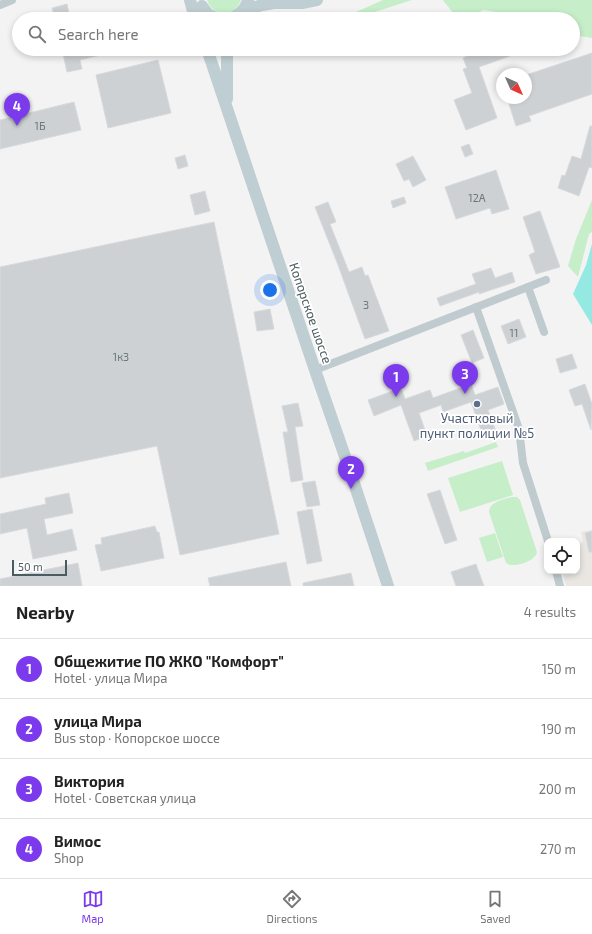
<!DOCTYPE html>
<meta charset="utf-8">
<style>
:root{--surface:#fff;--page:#f6f6f6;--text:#222;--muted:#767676;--line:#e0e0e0;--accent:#7c3aed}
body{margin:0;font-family:"Exo 2",sans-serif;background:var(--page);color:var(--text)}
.controls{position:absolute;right:12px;bottom:12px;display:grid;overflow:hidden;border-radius:8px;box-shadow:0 2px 6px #0003}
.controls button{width:36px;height:36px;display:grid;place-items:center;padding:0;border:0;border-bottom:1px solid var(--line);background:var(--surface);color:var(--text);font:20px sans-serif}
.compass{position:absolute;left:496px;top:68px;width:36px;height:36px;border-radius:50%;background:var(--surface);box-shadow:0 2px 6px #0003;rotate:135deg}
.scale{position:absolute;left:12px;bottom:10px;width:55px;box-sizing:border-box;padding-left:4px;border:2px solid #4b5b5f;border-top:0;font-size:11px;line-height:14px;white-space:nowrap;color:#4b5b5f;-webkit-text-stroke:3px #fff;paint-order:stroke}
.you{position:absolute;left:270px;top:290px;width:14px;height:14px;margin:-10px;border:3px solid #fff;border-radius:50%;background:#1a73e8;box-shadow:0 0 0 6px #1a73e833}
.badge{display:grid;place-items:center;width:26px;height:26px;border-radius:50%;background:var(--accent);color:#fff;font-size:13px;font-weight:700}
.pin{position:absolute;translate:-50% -33px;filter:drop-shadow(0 1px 2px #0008)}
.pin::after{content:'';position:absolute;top:21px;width:14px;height:12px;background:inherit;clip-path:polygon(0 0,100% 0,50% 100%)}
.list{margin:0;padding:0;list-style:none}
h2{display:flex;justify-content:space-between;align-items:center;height:52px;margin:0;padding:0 16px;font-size:17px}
h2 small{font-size:13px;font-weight:400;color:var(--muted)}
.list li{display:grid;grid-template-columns:26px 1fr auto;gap:12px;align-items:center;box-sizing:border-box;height:60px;padding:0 16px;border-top:1px solid var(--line)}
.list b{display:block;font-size:15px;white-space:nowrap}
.list p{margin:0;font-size:13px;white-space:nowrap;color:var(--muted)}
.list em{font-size:13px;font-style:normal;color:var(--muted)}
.icon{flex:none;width:22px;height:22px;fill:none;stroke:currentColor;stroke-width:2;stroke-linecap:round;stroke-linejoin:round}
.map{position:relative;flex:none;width:592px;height:586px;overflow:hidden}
.search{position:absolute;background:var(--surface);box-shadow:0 2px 6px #0003;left:12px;right:12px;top:12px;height:44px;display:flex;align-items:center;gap:10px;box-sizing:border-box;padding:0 14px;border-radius:22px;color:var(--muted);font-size:15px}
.sheet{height:292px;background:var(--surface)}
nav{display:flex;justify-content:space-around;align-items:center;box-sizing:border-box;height:56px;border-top:1px solid var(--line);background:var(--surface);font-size:11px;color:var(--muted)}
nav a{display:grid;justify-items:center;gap:2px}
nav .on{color:var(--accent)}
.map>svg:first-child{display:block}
.commercial{fill:#eae6e1}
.green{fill:#c5eec9}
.water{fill:#94e9e3}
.building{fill:#cdd1d4;stroke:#d7dadd}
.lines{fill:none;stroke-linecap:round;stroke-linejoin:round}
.street{stroke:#bfcbce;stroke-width:8}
.secondary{stroke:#bfced2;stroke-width:12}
.service-dot{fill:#5c6f8a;stroke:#fff;stroke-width:1.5}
.labels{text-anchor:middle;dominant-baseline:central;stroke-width:3.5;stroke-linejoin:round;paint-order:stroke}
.number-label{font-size:11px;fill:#6c787c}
.street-label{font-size:13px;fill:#4b5b5f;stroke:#fff}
.service-label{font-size:13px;fill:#4e5e75;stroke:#fff}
</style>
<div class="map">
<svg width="592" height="586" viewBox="0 0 592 586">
<rect width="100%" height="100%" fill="#f4f3f3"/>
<path class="commercial" d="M592,530V586H566L562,571H577V544L583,542L581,532Z"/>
<g class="green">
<path d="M207,0H241C234,17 214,18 207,0Z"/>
<path d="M383,0H412L353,19H275L284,14L298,12L320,17L356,12Z"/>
<path d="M443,0H592V38L573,35V19H530L515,15L483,10L469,19H451L453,13Z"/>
<path d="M592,200V232L589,234L578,277L568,266L576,239Z"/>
<path d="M496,442L498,447L428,471L425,463L464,451L465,453Z"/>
<path d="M502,461L513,495L460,512L448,478Z"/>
<path d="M512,497H517L520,500L537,552C536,561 513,569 506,563L489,512C490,501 503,500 512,497Z"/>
<path d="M495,533L503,557L487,562L479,538Z"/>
</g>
<path class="water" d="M592,244V325L573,294L586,265Z"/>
<g class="building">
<path d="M67,4L70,19H55L52,8Z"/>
<path d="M133,13L134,19H115V17Z"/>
<path d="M62,49H117V51L80,60L82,69L67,72Z"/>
<path d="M482,49L527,50L479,67L497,118L466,130L454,100L472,93L463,69L467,68L463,58Z"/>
<path d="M592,53V94L529,116L531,121L516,126L507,98H526V75Z"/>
<path d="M158,60L171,113L108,128L96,75Z"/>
<path d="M74,102L81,130L0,149V120Z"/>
<path d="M590,126H592V168L589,167L579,196L558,188L562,175L565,176L572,156L581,159Z"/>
<path d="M469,144L473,154L465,157L461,147Z"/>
<path d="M185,155L188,166L178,169L175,158Z"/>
<path d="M413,156L426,180L413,187L409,179L404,181L396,164Z"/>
<path d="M496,170L509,209L492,214L490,208L456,219L445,187Z"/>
<path d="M205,191L210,211L195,215L190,195Z"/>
<path d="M404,197L406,203L393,208L391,201Z"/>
<path d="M328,202L336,222L330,224L349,272L362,267L365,276L368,275L389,331L365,339L338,265L315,207Z"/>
<path d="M540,211L560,267L536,274L529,255L535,252L523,217Z"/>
<path d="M214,222L279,534L180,555L157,446L0,478V267Z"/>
<path d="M491,268L495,278L512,272L515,282L479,294V292L440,306L437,298L476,284L472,274Z"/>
<path d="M270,309L274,329L257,331L254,312Z"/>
<path d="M519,319L526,337L508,344L501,326Z"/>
<path d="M473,330L484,358L472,363L461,335Z"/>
<path d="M572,354L577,368L560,373L556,359Z"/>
<path d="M471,384L475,395L498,387L504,404L488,410L497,434L484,439L471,402L443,412L441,405L419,413L427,436L414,441L401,405L374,416L368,400L401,388L405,399L430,390L433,398Z"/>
<path d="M585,384L592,404L591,430L582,404L575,406L569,390Z"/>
<path d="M298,403L303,426L295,427L303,480L291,482L283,432H288L282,406Z"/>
<path d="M315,481L320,505L307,507L302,483Z"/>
<path d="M440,490L457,540L445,544L427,494Z"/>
<path d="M69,493L73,513L44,519L47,535L72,529L77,550L33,559L27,528L0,534V514L46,504L45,498Z"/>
<path d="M312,509L322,561L307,564L297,512Z"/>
<path d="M155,526L157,532H159L164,558L101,571L95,545L102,544L101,538Z"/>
<path d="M592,531V552H589L585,533Z"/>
<path d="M286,562L291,586H210L208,578Z"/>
<path d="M78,563L82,586H0V579Z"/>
<path d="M476,564L484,586H456L451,572Z"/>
<path d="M351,573L354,586H303V583Z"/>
</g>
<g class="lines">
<g class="street">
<path d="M0,5L12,0"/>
<path d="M528,287L544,332"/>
<path d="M476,307L519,429L523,463L548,541"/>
<path d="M315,370L546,280"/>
<path d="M556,571L560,586"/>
</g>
<g class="secondary">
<path d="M190,0L195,19"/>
<path d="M202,6L208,14L218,19"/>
<path d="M243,11L262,5L274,3H302L317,0"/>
<path d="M229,19C239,15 246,10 248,0"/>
<path d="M207,49L315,370L350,471L388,586"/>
<path d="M227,99V56L229,49"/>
</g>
</g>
<circle class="service-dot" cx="477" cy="404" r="4"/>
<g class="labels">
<g class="number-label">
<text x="40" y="125">1Б</text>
<text x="477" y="197">12А</text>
<text x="366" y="304">3</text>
<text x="514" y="332">11</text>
<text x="121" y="356">1к3</text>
</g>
<g class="street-label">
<text transform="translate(311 313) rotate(71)">Копорское шоссе</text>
</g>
<g class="service-label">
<text x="477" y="418">Участковый<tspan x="477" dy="15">пункт полиции №5</tspan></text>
</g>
</g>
</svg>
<div class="controls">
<button><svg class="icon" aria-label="locate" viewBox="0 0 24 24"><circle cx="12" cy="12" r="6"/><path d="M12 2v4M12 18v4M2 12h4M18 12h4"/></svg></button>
</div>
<svg class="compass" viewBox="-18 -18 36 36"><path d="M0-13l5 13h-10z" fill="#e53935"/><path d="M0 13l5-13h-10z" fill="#767676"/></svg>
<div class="scale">50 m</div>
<div class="you"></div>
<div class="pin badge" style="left:396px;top:397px">1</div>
<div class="pin badge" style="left:351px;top:489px">2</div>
<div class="pin badge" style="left:465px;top:394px">3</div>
<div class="pin badge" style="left:17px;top:126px">4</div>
<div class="search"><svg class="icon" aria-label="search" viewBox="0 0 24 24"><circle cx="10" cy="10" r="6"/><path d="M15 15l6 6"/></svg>Search here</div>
</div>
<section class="sheet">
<h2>Nearby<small>4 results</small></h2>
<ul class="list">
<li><span class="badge">1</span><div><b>Общежитие ПО ЖКО &quot;Комфорт&quot;</b><p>Hotel · улица Мира</p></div><em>150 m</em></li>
<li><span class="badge">2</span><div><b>улица Мира</b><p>Bus stop · Копорское шоссе</p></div><em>190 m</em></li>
<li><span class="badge">3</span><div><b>Виктория</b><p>Hotel · Советская улица</p></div><em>200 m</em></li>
<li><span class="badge">4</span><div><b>Вимос</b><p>Shop</p></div><em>270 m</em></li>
</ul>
</section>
<nav>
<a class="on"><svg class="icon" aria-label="map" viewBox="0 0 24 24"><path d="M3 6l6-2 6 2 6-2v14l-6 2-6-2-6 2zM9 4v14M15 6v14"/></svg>Map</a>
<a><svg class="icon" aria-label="directions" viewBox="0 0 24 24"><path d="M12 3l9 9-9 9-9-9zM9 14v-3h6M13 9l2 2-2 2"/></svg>Directions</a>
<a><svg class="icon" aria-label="saved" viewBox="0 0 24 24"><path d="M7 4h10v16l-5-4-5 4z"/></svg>Saved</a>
</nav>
